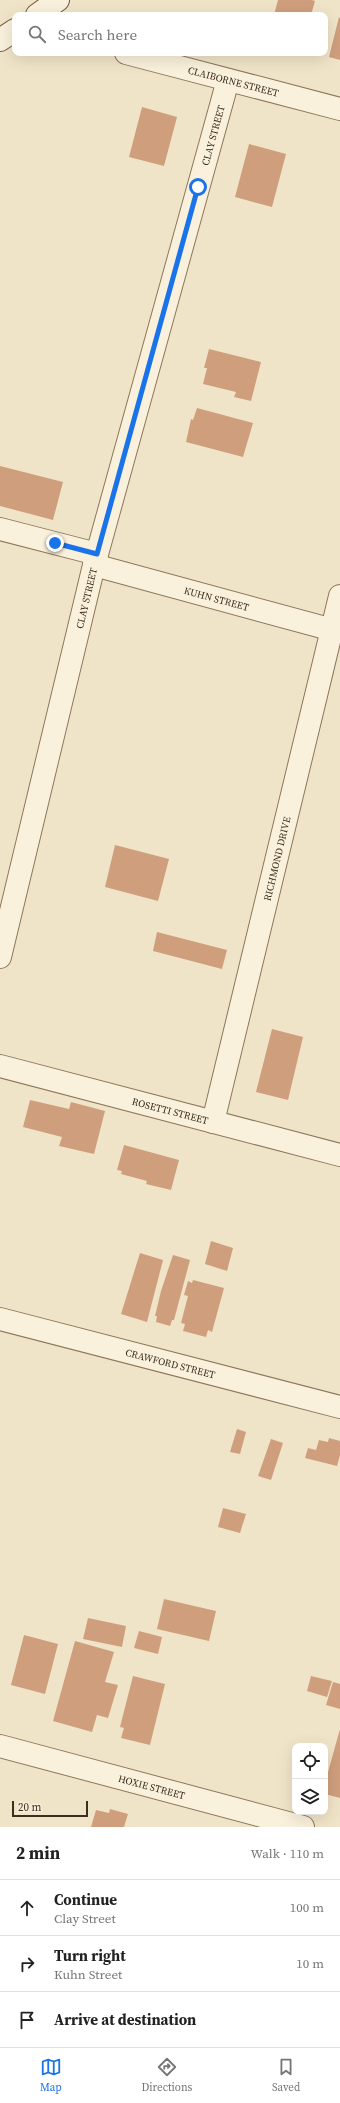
<!DOCTYPE html>
<meta charset="utf-8">
<style>
:root{--surface:#fff;--page:#f6f6f6;--text:#222;--muted:#767676;--line:#e0e0e0;--accent:#1a73e8}
body{margin:0;font-family:"Source Serif 4",serif;background:var(--page);color:var(--text)}
.controls{position:absolute;right:12px;bottom:12px;display:grid;overflow:hidden;border-radius:8px;box-shadow:0 4px 16px #0002}
.controls button{width:36px;height:36px;display:grid;place-items:center;padding:0;border:0;border-bottom:1px solid var(--line);background:var(--surface);color:var(--text);font:20px sans-serif}
.scale{position:absolute;left:12px;bottom:10px;width:76px;box-sizing:border-box;padding-left:4px;border:2px solid #3d2e20;border-top:0;font-size:11px;line-height:14px;white-space:nowrap;color:#3d2e20;-webkit-text-stroke:3px #f7eed8;paint-order:stroke}
.stop{position:absolute;width:12px;height:12px;margin:-9px;border:3px solid #1a73e8;border-radius:50%;background:#fff}
.stop.end{background:#1a73e8;border-color:#fff;box-shadow:0 1px 4px #0008}
.list{margin:0;padding:0;list-style:none}
h2{display:flex;justify-content:space-between;align-items:center;height:52px;margin:0;padding:0 16px;font-size:17px}
h2 small{font-size:13px;font-weight:400;color:var(--muted)}
.list li{display:grid;grid-template-columns:26px 1fr auto;gap:12px;align-items:center;box-sizing:border-box;height:56px;padding:0 16px;border-top:1px solid var(--line)}
.list b{display:block;font-size:15px;white-space:nowrap}
.list p{margin:0;font-size:13px;white-space:nowrap;color:var(--muted)}
.list em{font-size:13px;font-style:normal;color:var(--muted)}
.icon{flex:none;width:22px;height:22px;fill:none;stroke:currentColor;stroke-width:2;stroke-linecap:round;stroke-linejoin:round}
.map{position:relative;flex:none;width:340px;height:1827px;overflow:hidden}
.search{position:absolute;background:var(--surface);box-shadow:0 4px 16px #0002;left:12px;right:12px;top:12px;height:44px;display:flex;align-items:center;gap:10px;box-sizing:border-box;padding:0 14px;border-radius:8px;color:var(--muted);font-size:15px}
.sheet{height:220px;background:var(--surface)}
nav{display:flex;justify-content:space-around;align-items:center;box-sizing:border-box;height:56px;border-top:1px solid var(--line);background:var(--surface);font-size:11px;color:var(--muted)}
nav a{display:grid;justify-items:center;gap:2px}
nav .on{color:var(--accent)}
.map>svg:first-child{display:block}
.building{fill:#cf9f7d}
.lines{fill:none;stroke-linecap:round;stroke-linejoin:round}
.street-casing{stroke:#8d765c;stroke-width:24}
.secondary-casing{stroke:#6f573f;stroke-width:24}
.street{stroke:#faf1dc;stroke-width:22}
.secondary{stroke:#faf1dc;stroke-width:22}
.route{stroke:#1a73e8;stroke-width:5}
.labels{text-anchor:middle;dominant-baseline:central;stroke-width:4;stroke-linejoin:round;paint-order:stroke}
.street-label{font-size:10px;fill:#3d2e20;stroke:#f7eed8}
</style>
<div class="map">
<svg width="340" height="1827" viewBox="0 0 340 1827">
<rect width="100%" height="100%" fill="#f0e4c8"/>
<g class="building">
<path d="M278,0H312L315,1L311,15H274Z"/>
<path d="M339,17L340,18V60L329,57Z"/>
<path d="M142,107L177,117L164,166L129,157Z"/>
<path d="M249,144L286,154L272,207L235,197Z"/>
<path d="M209,349L261,362L251,401L234,397L236,392L203,384L207,368H204Z"/>
<path d="M197,408L253,423L243,457L186,442L191,419L193,420Z"/>
<path d="M0,466L63,482L53,520L0,506Z"/>
<path d="M115,845L169,859L158,901L105,887Z"/>
<path d="M157,932L227,950L222,969L153,951Z"/>
<path d="M272,1029L303,1037L288,1100L256,1092Z"/>
<path d="M30,1100L69,1109L71,1102L105,1111L94,1154L59,1146L62,1137L23,1127Z"/>
<path d="M124,1145L179,1160L171,1190L146,1184L147,1181L121,1174L122,1171L117,1170Z"/>
<path d="M211,1241L233,1248L227,1271L205,1264Z"/>
<path d="M140,1253L163,1260L147,1322L121,1314Z"/>
<path d="M173,1255L190,1260L174,1320H172L170,1326L156,1322L157,1316H155L161,1291Z"/>
<path d="M193,1280L224,1288L212,1332L208,1330L206,1337L183,1331L185,1324L181,1323L188,1296L184,1295L188,1281L192,1283Z"/>
<path d="M237,1429L246,1432L240,1454L230,1452Z"/>
<path d="M329,1438L340,1441V1455L337,1466L305,1458L308,1448L316,1450L319,1440L328,1442Z"/>
<path d="M271,1439L283,1443L271,1480L258,1476Z"/>
<path d="M223,1508L246,1514L240,1533L218,1527Z"/>
<path d="M164,1599L216,1611L209,1641L157,1629Z"/>
<path d="M88,1618L126,1626L122,1647L83,1639Z"/>
<path d="M139,1631L162,1637L158,1654L134,1648Z"/>
<path d="M24,1635L58,1644L45,1694L11,1685Z"/>
<path d="M75,1641L114,1652L105,1682L118,1685L108,1718L97,1715L92,1732L53,1721Z"/>
<path d="M133,1676L165,1684L150,1745L121,1738L124,1728L120,1727Z"/>
<path d="M311,1676L332,1681L327,1697L307,1691Z"/>
<path d="M333,1682L340,1684V1709L326,1705Z"/>
<path d="M340,1729V1798L325,1794V1783Z"/>
<path d="M110,1809L128,1814L124,1827H91L96,1810L109,1813Z"/>
</g>
<g class="lines">
<g class="street-casing">
<g id="street">
<path id="s1" d="M126,53L340,109"/>
<path d="M0,529L97,554"/>
<path id="s2" d="M94,565L340,632"/>
<path id="s3" d="M0,957L94,565L228,80"/>
<path id="s4" d="M0,1066L340,1155"/>
<path id="s5" d="M213,1122L340,596"/>
<path id="s6" d="M0,1319L340,1407"/>
<path id="s7" d="M0,1746L303,1827"/>
</g>
</g>
<g class="secondary-casing">
<g id="secondary">
<path d="M37,15L58,0"/>
<path d="M0,40L15,30"/>
</g>
</g>
<use href="#street" class="street"/>
<use href="#secondary" class="secondary"/>
</g>
<g class="lines">
<path class="route" d="M55,543L97,554L198,187"/>
</g>
<g class="labels">
<g class="street-label">
<text stroke="none"><textPath href="#s1" startOffset="111">CLAIBORNE STREET</textPath></text>
<text stroke="none"><textPath href="#s3" startOffset="849">CLAY STREET</textPath></text>
<text stroke="none"><textPath href="#s3" startOffset="369">CLAY STREET</textPath></text>
<text stroke="none"><textPath href="#s2" startOffset="127">KUHN STREET</textPath></text>
<text stroke="none"><textPath href="#s5" startOffset="271">RICHMOND DRIVE</textPath></text>
<text stroke="none"><textPath href="#s4" startOffset="176">ROSETTI STREET</textPath></text>
<text stroke="none"><textPath href="#s6" startOffset="176">CRAWFORD STREET</textPath></text>
<text stroke="none"><textPath href="#s7" startOffset="157">HOXIE STREET</textPath></text>
</g>
</g>
</svg>
<div class="controls">
<button><svg class="icon" aria-label="locate" viewBox="0 0 24 24"><circle cx="12" cy="12" r="6"/><path d="M12 2v4M12 18v4M2 12h4M18 12h4"/></svg></button>
<button><svg class="icon" aria-label="layers" viewBox="0 0 24 24"><path d="M12 4l9 5-9 5-9-5zM3 14l9 5 9-5"/></svg></button>
</div>
<div class="scale">20 m</div>
<div class="stop" style="left:198px;top:187px"></div>
<div class="stop end" style="left:55px;top:543px"></div>
<div class="search"><svg class="icon" aria-label="search" viewBox="0 0 24 24"><circle cx="10" cy="10" r="6"/><path d="M15 15l6 6"/></svg>Search here</div>
</div>
<section class="sheet">
<h2>2 min<small>Walk · 110 m</small></h2>
<ul class="list">
<li><svg class="icon" aria-label="ahead" viewBox="0 0 24 24"><path d="M12 20V5M6 11l6-6 6 6"/></svg><div><b>Continue</b><p>Clay Street</p></div><em>100 m</em></li>
<li><svg class="icon" aria-label="right" viewBox="0 0 24 24"><path d="M7 20v-9h11M14 6l5 5-5 5"/></svg><div><b>Turn right</b><p>Kuhn Street</p></div><em>10 m</em></li>
<li><svg class="icon" aria-label="arrive" viewBox="0 0 24 24"><path d="M6 21V4h12l-3 4 3 4H6"/></svg><div><b>Arrive at destination</b></div></li>
</ul>
</section>
<nav>
<a class="on"><svg class="icon" aria-label="map" viewBox="0 0 24 24"><path d="M3 6l6-2 6 2 6-2v14l-6 2-6-2-6 2zM9 4v14M15 6v14"/></svg>Map</a>
<a><svg class="icon" aria-label="directions" viewBox="0 0 24 24"><path d="M12 3l9 9-9 9-9-9zM9 14v-3h6M13 9l2 2-2 2"/></svg>Directions</a>
<a><svg class="icon" aria-label="saved" viewBox="0 0 24 24"><path d="M7 4h10v16l-5-4-5 4z"/></svg>Saved</a>
</nav>
